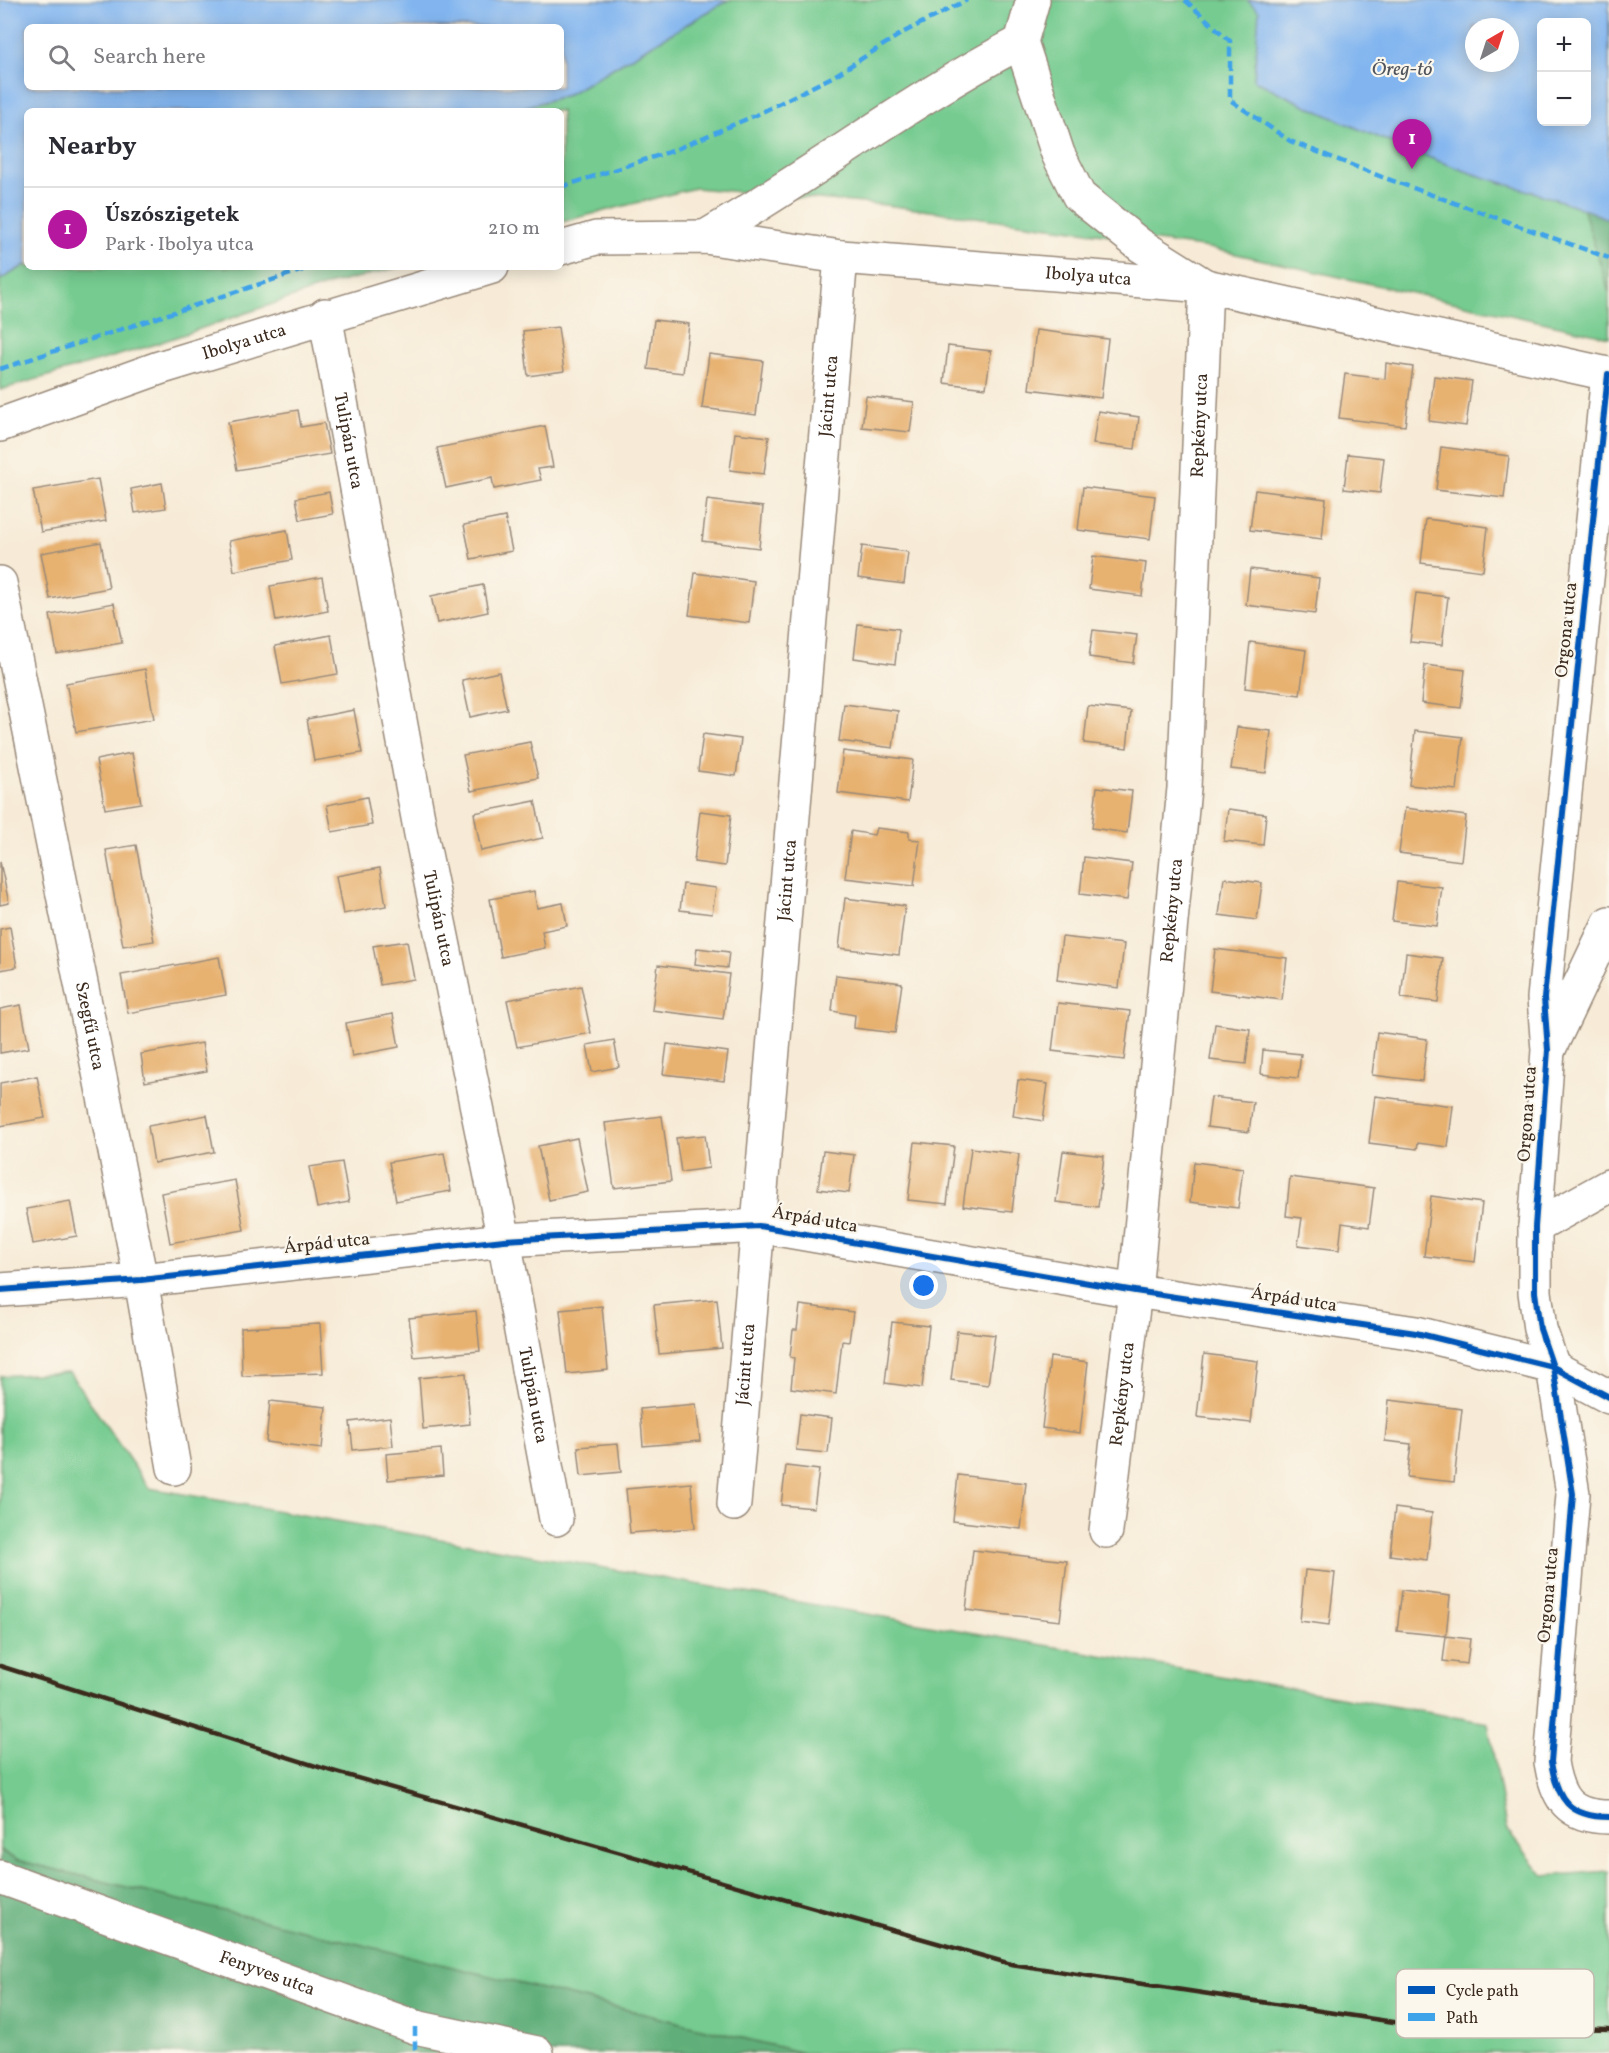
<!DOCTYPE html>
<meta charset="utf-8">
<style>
:root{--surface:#fff;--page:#f2f2f3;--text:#2b2b33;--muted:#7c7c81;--line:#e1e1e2;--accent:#b5179e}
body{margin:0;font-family:Vollkorn,serif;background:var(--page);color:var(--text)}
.controls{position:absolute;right:18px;top:18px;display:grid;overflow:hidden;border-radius:9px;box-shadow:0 3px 15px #0003}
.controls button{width:54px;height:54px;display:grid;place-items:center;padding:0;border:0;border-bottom:2px solid var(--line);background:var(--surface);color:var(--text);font:30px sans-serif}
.compass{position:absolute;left:1465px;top:18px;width:54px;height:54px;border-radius:50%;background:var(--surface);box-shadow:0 3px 15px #0003;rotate:39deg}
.you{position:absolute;left:924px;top:1286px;width:21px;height:21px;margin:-15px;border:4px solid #fff;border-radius:50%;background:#1a73e8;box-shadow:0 0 0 9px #1a73e833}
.badge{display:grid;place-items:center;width:39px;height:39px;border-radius:50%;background:var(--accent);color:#fff;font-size:20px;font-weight:700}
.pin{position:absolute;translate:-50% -50px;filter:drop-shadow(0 2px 3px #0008)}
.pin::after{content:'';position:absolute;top:32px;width:21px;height:18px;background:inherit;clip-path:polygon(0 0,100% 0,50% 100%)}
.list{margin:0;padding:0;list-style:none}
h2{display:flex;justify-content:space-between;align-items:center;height:78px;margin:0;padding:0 24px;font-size:26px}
h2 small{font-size:20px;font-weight:400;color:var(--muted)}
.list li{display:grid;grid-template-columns:39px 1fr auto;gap:18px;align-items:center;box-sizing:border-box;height:84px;padding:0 24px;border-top:2px solid var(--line)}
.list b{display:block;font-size:22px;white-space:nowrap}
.list p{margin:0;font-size:20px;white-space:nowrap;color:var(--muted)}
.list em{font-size:20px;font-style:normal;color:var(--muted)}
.icon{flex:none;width:33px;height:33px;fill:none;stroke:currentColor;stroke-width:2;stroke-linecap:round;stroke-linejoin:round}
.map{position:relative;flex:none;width:1609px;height:2053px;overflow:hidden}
.search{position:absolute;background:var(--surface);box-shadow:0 3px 15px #0003;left:24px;top:24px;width:540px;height:66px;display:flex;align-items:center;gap:15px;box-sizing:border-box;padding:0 21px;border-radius:9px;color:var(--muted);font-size:22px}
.panel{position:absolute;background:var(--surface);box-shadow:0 3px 15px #0003;left:24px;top:108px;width:540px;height:162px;border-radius:9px}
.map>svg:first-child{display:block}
.green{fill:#75cb90;stroke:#587a57;stroke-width:1.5;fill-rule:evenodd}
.forest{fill:#60af7a;stroke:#4e6c4c;stroke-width:1.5}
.water{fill:#82b5ef;stroke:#5e7086;stroke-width:1.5;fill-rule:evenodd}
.building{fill:#e7b16f}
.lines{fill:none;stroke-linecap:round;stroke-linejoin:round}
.minor-casing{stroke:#998a7a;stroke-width:36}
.minor{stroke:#fff;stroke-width:33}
.rail{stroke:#3b2a1e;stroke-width:4.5}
.quiet{stroke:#3fa3ea;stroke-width:4.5;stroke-dasharray:9 4.5;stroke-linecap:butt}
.cycleway-casing{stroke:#fbf7ec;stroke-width:10}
.cycleway{stroke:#0057b8;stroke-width:6}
.labels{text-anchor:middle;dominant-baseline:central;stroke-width:4.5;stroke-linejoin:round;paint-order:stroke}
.street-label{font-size:18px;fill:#3b2a1e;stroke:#fbf7ec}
.water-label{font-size:20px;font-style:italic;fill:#50545d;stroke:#fbf7ec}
.key{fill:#fbf7ec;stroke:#c1baae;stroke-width:1.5}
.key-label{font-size:16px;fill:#3b2a1e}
</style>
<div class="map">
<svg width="1609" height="2053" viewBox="0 0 1609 2053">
<rect width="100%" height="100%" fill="#fbf7ec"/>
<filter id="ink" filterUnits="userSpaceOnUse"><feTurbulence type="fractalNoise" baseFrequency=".0167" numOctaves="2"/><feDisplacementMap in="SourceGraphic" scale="12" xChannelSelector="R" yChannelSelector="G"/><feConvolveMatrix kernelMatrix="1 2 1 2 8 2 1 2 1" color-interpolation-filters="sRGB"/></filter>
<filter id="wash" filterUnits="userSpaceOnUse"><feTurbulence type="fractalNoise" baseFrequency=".008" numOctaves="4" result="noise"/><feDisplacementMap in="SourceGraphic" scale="24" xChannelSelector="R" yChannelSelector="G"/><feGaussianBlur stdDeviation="1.35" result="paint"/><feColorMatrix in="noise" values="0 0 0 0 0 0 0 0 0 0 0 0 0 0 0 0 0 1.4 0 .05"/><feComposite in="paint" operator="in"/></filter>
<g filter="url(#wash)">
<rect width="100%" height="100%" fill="#f7ebd7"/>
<g class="green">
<path d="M728,0H1609V337L1209,248L885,205L695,188L561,222V111H511L567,95ZM1542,22H1586V122H1542ZM1474,27H1510V63H1474Z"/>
<path d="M27,264V267H400L331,284L150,346L0,390V280Z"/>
<path d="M69,1372L149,1488L1488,1723L1506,1828L1544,1876L1609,1871V2053H803L16,1860L0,1850V1376Z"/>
</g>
<g class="forest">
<path d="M1583,208L1609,220V293Z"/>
<path d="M0,1850L16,1860L803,2053H0Z"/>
</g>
<g class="water">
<path d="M0,0H728L567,95L511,111H27V264L0,280ZM27,27H561V87H27Z"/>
<path d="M1247,0H1609V220C1563,198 1513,188 1465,171C1394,145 1322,115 1254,80L1259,11ZM1542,22H1586V122H1542ZM1474,27H1510V63H1474Z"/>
</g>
<g id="blocks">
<g class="building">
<path d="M654,320L689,324L683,373L648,369Z"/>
<path d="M558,327L564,371L528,376L523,331Z"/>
<path d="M1036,330L1108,339L1101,398L1029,389Z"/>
<path d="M948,346L991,351L986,388L944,383Z"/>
<path d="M709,354L763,361L756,415L702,408Z"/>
<path d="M1386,363L1413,367L1405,426L1339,418L1345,374L1385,379Z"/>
<path d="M1434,376L1472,381L1466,426L1429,421Z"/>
<path d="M866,396L914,402L910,432L862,427Z"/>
<path d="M298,410L301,427L324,423L330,454L237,470L228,422Z"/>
<path d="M1098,411L1139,417L1135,449L1093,444Z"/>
<path d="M545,426L553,467L538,469L541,480L494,489L492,478L446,488L437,448Z"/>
<path d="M735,433L769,437L764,474L730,470Z"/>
<path d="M1441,447L1509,456L1504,498L1436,490Z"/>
<path d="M1348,454L1384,458L1380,493L1344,489Z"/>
<path d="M98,479L106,521L41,532L33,490Z"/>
<path d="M162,483L166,508L135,513L131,489Z"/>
<path d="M1083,487L1155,496L1150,539L1078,530Z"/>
<path d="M1255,490L1326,499L1322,539L1250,530Z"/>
<path d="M329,492L333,514L300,520L296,498Z"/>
<path d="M707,500L763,507L759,548L702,541Z"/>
<path d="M505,517L512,551L471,559L464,525Z"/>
<path d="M1426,519L1488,527L1483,571L1421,563Z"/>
<path d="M287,530L292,560L234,571L229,541Z"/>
<path d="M101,542L109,588L50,599L41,553Z"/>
<path d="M862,546L908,552L904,584L858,578Z"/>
<path d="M1093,556L1146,563L1142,596L1089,589Z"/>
<path d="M1250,569L1319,578L1315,614L1246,605Z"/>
<path d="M695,573L754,581L749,623L689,615Z"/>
<path d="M322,577L328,611L276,621L270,586Z"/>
<path d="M483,585L488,612L437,623L431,596Z"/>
<path d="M1416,593L1448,597L1442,645L1410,642Z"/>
<path d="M114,603L122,643L57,654L50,615Z"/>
<path d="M858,624L899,629L895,664L854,658Z"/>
<path d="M1093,630L1137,635L1133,663L1089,657Z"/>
<path d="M331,635L338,674L282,684L275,646Z"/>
<path d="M1250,642L1306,650L1300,695L1245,688Z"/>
<path d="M1425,665L1465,670L1461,708L1421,703Z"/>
<path d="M145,669L154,719L76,732L66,683Z"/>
<path d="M499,672L507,709L470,717L462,680Z"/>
<path d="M844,704L898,711L893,748L839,741Z"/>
<path d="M1088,706L1131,711L1127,748L1084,743Z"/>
<path d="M354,710L362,753L314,761L307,719Z"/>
<path d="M1237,727L1271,731L1266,773L1231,769Z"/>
<path d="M1415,731L1463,737L1457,790L1409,785Z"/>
<path d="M703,734L741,739L736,776L698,771Z"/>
<path d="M530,742L538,778L471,791L463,755Z"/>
<path d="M843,751L913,760L908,802L838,793Z"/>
<path d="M132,753L141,803L105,809L96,760Z"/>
<path d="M1097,787L1132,791L1127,833L1092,828Z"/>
<path d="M367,797L372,825L332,832L327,805Z"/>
<path d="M535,801L543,838L481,851L474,813Z"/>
<path d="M1405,808L1466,816L1461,861L1399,853Z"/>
<path d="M1228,809L1266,814L1263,845L1224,841Z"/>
<path d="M700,811L731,815L725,866L694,862Z"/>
<path d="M876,828L909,832V839L920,840L914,886L845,878L851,831L874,835Z"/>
<path d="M136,845L154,941L123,946L106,850Z"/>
<path d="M1084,857L1132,863L1127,900L1080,894Z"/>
<path d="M0,862L9,903L0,905Z"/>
<path d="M380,868L386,906L343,914L336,876Z"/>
<path d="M1224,878L1262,883L1257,920L1219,915Z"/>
<path d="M1397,882L1442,887L1437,926L1392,921Z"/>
<path d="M683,884L716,888L712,914L680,910Z"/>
<path d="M534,891L537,908L563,903L567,926L542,931L545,948L501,957L490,899Z"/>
<path d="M845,898L905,906L899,955L839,948Z"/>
<path d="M10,927L17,967L0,970V929Z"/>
<path d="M1062,937L1124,944L1119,988L1057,980Z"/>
<path d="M407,941L414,979L380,985L373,946Z"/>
<path d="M697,948L729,952L727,968L695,964Z"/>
<path d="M1215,949L1287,958L1282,1000L1210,991Z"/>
<path d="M1406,953L1443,958L1438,1002L1401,998Z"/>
<path d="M219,957L226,995L128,1013L121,975Z"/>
<path d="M658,965L729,974L723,1019L652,1010Z"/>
<path d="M836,975L902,983L895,1033L854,1028L855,1015L832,1011Z"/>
<path d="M581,986L591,1033L517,1047L507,1000Z"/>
<path d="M1058,1003L1130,1011L1124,1060L1052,1051Z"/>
<path d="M21,1005L29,1048L0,1053V1009Z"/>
<path d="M393,1014L399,1047L352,1056L346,1023Z"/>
<path d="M1215,1024L1250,1029L1246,1064L1210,1060Z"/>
<path d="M1377,1032L1427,1039L1422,1081L1372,1075Z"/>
<path d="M614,1040L619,1067L592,1072L587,1045Z"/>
<path d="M202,1043L207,1071L145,1082L141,1054Z"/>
<path d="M667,1044L728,1052L724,1081L663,1074Z"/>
<path d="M1263,1050L1301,1054L1298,1078L1261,1074Z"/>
<path d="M37,1076L45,1118L0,1126V1083Z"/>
<path d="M1018,1080L1048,1084L1043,1121L1013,1116Z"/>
<path d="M1375,1096L1453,1106L1448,1147L1418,1143L1417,1149L1369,1143Z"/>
<path d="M1211,1097L1253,1102L1249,1132L1207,1127Z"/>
<path d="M207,1115L214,1152L154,1163L148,1126Z"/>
<path d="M662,1116L671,1181L614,1188L605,1123Z"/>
<path d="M705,1135L709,1168L681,1172L676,1138Z"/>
<path d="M577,1138L588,1192L549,1200L538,1146Z"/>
<path d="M915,1142L954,1146L947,1204L908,1200Z"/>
<path d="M971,1148L1019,1154L1012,1212L963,1206Z"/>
<path d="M823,1151L854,1155L849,1193L818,1189Z"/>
<path d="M1063,1151L1104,1156L1098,1207L1056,1202Z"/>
<path d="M444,1153L451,1191L396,1201L389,1162Z"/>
<path d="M342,1162L349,1202L317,1208L309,1167Z"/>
<path d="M1194,1162L1243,1168L1238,1208L1190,1202Z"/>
<path d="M1290,1177L1374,1188L1369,1227L1342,1223L1339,1250L1298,1245L1302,1218L1286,1216Z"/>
<path d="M235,1180L244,1230L170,1243L161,1193Z"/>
<path d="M1431,1196L1482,1203L1475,1262L1424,1256Z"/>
<path d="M70,1201L77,1236L33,1244L26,1209Z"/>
<path d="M717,1299L722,1348L659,1354L654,1305Z"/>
<path d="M800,1305L853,1312L849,1342L842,1341L836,1394L791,1388L794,1358L790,1357L793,1330H797Z"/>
<path d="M602,1306L608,1370L567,1374L560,1310Z"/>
<path d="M476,1311L480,1351L414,1357L409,1318Z"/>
<path d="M892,1322L929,1326L922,1388L885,1383Z"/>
<path d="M320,1324L323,1373L242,1376L241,1328Z"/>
<path d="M957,1331L995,1335L988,1385L951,1380Z"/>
<path d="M1204,1354L1258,1361L1251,1423L1197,1417Z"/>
<path d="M1050,1357L1088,1362L1080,1433L1042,1428Z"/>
<path d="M466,1373L470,1424L423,1429L419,1378Z"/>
<path d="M1389,1400L1462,1409L1454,1482L1407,1477L1411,1444L1385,1441Z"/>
<path d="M270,1401L326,1407L322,1449L266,1442Z"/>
<path d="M696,1404L700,1441L643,1446L640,1409Z"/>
<path d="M800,1414L832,1418L828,1453L796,1450Z"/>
<path d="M390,1417L393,1446L353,1450L350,1422Z"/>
<path d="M618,1444L621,1472L581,1476L578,1447Z"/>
<path d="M441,1449L443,1475L388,1480L386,1454Z"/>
<path d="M786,1466L819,1470L814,1508L781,1505Z"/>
<path d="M958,1475L1026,1483L1021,1529L953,1521Z"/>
<path d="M691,1483L695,1528L630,1533L626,1489Z"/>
<path d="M1395,1508L1432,1513L1427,1560L1390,1555Z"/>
<path d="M973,1550L1067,1561L1060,1621L966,1610Z"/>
<path d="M1305,1570L1335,1573L1329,1625L1300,1621Z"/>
<path d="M1402,1590L1450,1596L1446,1636L1470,1639L1467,1664L1443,1661L1446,1636L1397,1631Z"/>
</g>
</g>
</g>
<g filter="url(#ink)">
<use href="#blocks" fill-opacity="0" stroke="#998a7a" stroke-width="1.5"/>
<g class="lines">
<g class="minor-casing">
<g id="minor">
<path d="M1021,42L1058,154L1079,196L1140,245L1202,284"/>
<path d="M705,237C812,175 911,99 1021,42L1033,0"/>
<path id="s1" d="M561,248L596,238L705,237L841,257L1206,286L1608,374"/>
<path id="s2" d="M325,315L421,834L504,1240L556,1519"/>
<path d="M1608,374L1544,998L1548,1050L1535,1227V1292L1540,1329L1553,1367L1573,1494L1551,1762C1557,1799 1569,1817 1609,1817"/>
<path id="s3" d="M0,425L159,368L492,267"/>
<path id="s4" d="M0,583L141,1280L174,1468"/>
<path d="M1549,1049L1609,923"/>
<path d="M1535,1227L1609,1186"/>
<path d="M0,1290L141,1280L504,1240L759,1226L1135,1291L1416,1333L1553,1367L1609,1397"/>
<path id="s5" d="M734,1504L841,257"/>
<path id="s6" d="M1106,1531L1135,1291L1184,788L1206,286"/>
<path id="s7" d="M0,1877L415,2027L537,2053"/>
</g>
</g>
<use href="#minor" class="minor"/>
<path class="rail" d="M0,1666L322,1768L1011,1964L1407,2024L1609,2029"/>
<g class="quiet">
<path d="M1185,0L1230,41V100L1290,141L1382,177L1609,258"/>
<path d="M561,187L672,151L756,115L834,76L904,32L967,0"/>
<path d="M0,369L312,267"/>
<path d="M415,2027V2053"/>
</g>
<g class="cycleway-casing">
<g id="cycleway">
<path d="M1608,374L1544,998L1548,1050L1535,1227V1292L1540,1329L1553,1367L1573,1494L1551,1762C1557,1799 1569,1817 1609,1817"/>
<path d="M0,1290L141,1280L504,1240L759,1226L1135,1291L1416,1333L1553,1367L1609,1397"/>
</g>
</g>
<use href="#cycleway" class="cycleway"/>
</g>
</g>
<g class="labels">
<g class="street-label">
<text stroke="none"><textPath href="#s1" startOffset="531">Ibolya utca</textPath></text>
<text stroke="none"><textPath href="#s3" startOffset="258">Ibolya utca</textPath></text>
<text stroke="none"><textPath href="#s5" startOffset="1112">Jácint utca</textPath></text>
<text stroke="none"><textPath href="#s6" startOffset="1110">Repkény utca</textPath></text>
<text stroke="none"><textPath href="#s2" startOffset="128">Tulipán utca</textPath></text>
<text transform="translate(1567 630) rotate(-84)">Orgona utca</text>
<text stroke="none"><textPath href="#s5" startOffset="626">Jácint utca</textPath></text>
<text stroke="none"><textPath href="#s6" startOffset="624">Repkény utca</textPath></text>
<text stroke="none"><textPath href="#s2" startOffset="614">Tulipán utca</textPath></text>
<text stroke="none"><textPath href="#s4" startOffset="452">Szegfű utca</textPath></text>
<text transform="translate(1528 1114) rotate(-86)">Orgona utca</text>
<text transform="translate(815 1220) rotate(10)">Árpád utca</text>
<text transform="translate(327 1244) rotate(-6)">Árpád utca</text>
<text transform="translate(1294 1300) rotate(9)">Árpád utca</text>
<text stroke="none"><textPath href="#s5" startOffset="140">Jácint utca</textPath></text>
<text stroke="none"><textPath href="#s6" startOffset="138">Repkény utca</textPath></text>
<text stroke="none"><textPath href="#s2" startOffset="1100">Tulipán utca</textPath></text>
<text transform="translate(1549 1595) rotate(-85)">Orgona utca</text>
<text stroke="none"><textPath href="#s7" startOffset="284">Fenyves utca</textPath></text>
</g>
<g class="water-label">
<text x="1402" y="70">Öreg-tó</text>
</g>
</g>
<rect x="1396" y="1969" width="198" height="69" rx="9" class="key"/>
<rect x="1408" y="1986" width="27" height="8" fill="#0057b8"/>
<rect x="1408" y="2013" width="27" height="8" fill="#3fa3ea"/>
<g class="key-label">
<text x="1446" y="1996">Cycle path</text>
<text x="1446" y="2023">Path</text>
</g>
</svg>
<div class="controls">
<button>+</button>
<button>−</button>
</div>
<svg class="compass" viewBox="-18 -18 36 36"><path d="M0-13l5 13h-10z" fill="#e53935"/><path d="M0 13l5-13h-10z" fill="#7c7c81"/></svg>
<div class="you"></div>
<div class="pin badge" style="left:1412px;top:169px">1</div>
<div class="search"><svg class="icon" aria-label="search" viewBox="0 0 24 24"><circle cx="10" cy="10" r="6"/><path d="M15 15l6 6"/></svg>Search here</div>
<section class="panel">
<h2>Nearby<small></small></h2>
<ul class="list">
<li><span class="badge">1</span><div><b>Úszószigetek</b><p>Park · Ibolya utca</p></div><em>210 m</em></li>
</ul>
</section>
</div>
